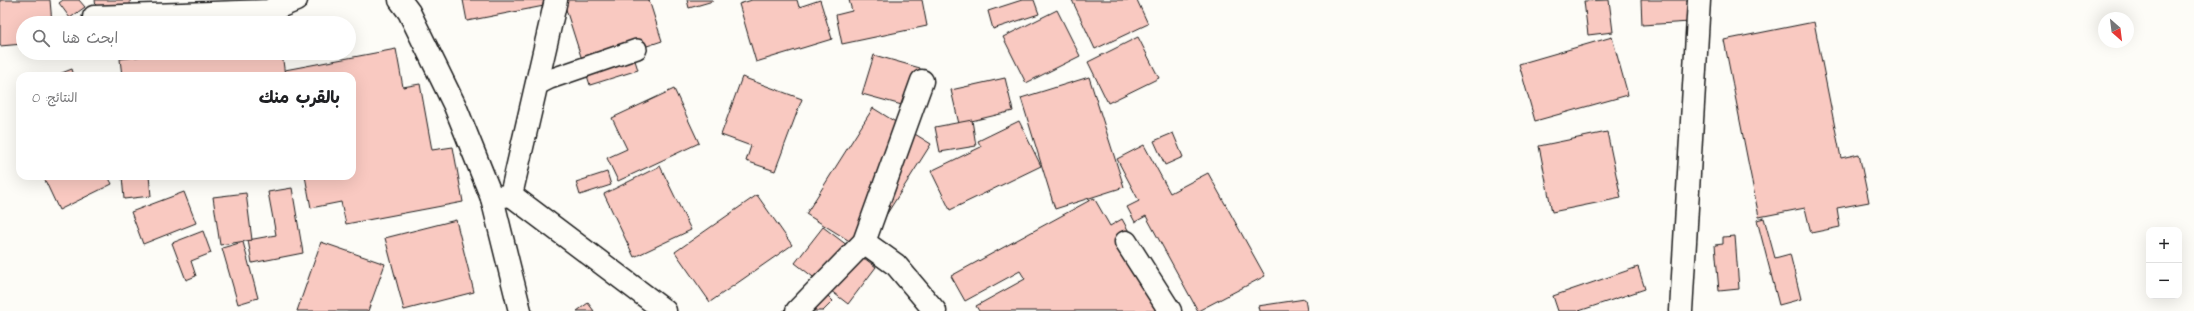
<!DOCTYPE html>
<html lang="ar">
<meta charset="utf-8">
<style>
:root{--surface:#fff;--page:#f6f6f6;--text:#202124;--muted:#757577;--line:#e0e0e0}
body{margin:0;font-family:"Architects Daughter","Playpen Sans Arabic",sans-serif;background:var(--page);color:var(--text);direction:rtl}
.controls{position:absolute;right:12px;bottom:12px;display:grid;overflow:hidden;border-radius:8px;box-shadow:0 4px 16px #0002}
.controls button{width:36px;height:36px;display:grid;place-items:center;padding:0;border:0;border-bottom:1px solid var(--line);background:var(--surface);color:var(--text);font:20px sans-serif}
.compass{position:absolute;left:2098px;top:12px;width:36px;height:36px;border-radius:50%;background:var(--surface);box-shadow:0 4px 16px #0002;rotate:152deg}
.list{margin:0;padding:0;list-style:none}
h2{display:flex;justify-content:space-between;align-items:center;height:52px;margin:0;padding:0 16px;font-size:17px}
h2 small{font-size:13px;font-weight:400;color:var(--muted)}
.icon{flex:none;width:22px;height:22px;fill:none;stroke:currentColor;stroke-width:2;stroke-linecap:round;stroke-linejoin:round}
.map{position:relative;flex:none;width:2194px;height:311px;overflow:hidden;direction:ltr}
.search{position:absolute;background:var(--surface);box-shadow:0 4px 16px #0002;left:16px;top:16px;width:340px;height:44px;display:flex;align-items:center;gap:10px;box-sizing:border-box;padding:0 14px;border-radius:22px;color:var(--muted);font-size:15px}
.panel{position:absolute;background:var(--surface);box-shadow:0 4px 16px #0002;left:16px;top:72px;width:340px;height:108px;border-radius:12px;direction:rtl}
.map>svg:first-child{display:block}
.building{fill:#f9c9c1;stroke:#1c1c1c}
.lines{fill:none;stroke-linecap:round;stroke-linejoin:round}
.lane-casing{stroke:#1c1c1c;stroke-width:22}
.street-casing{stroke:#1c1c1c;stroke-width:25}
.secondary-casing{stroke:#1c1c1c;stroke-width:25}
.lane{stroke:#fdfcf7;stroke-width:19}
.street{stroke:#fdfcf7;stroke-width:22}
.secondary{stroke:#fdfcf7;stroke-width:22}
</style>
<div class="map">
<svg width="2194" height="311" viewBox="0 0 2194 311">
<rect width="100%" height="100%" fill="#fdfcf7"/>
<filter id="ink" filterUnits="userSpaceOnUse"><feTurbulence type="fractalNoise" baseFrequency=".025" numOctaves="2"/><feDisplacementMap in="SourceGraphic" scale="8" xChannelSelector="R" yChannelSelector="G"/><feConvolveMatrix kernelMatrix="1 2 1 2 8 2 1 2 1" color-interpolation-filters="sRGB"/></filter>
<g filter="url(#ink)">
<g class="building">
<path d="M0,0H50L52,23H23V44L0,46Z"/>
<path d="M63,0H79L85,7L70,18L59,3Z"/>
<path d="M95,0H130L132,23H98Z"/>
<path d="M463,0H548L549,5L467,21Z"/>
<path d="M563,0H649L662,41L632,51L638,70L590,85Z"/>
<path d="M687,0H712L713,1L689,8Z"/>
<path d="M752,0H797L799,7L820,0L832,39L756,62L739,4Z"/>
<path d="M849,0H922L927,26L842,44L836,15L852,11Z"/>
<path d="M1022,0H1034L1039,14L993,29L988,11Z"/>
<path d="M1072,0H1137L1148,24L1095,49Z"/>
<path d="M1609,0L1613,32L1588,35L1584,1Z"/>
<path d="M1641,0H1689L1690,22L1642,25Z"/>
<path d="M1057,10L1080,56L1026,83L1003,37Z"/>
<path d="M1814,22L1841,158L1859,154L1869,202L1837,208L1840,227L1811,233L1805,208L1759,217L1724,40Z"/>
<path d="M1138,37L1159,78L1108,103L1088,62Z"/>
<path d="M1612,37L1628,95L1535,121L1519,64Z"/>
<path d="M396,49L403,87L420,84L432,150L453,147L463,202L346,224L341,202L311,208L305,176H352V76H286L285,70Z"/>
<path d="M168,53H282L285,76H122L120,59Z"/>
<path d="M874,55L920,68L909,107L862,94Z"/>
<path d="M72,69L74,76H54Z"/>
<path d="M742,77L802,99L775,171L746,161L751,146L721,135Z"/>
<path d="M1089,77L1124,187L1055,209L1021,98Z"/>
<path d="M1005,78L1013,111L959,124L951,90Z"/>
<path d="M674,89L699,143L618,181L607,158L627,149L612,118Z"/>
<path d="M873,108L931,144L864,250L806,214Z"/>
<path d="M972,120L976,146L940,152L935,127Z"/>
<path d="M1019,121L1041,166L950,210L931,171L981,147L978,141Z"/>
<path d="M1607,132L1621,198L1552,212L1539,146Z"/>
<path d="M1173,133L1183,157L1165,165L1154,141Z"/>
<path d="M1144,145L1170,193L1208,173L1265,276L1198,311L1146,216L1135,222L1127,207L1139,201L1117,159Z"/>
<path d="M660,166L691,230L634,257L604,194Z"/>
<path d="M607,172L611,185L580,195L576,182Z"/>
<path d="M43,176H108L112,184L59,210Z"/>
<path d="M122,176H149L151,196L124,199Z"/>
<path d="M292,188L303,253L252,263L248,240L276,235L268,192Z"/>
<path d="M184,192L196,223L143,244L131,212Z"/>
<path d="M246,193L252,240L220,245L213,197Z"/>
<path d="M757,195L792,245L710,302L675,252Z"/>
<path d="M1094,198L1110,226L1122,219L1173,311H979L976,306L1025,279L1020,271L965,301L951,276Z"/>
<path d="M1764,218L1775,258L1790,254L1801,299L1779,305L1757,220Z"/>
<path d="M456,220L474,292L404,310L385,238Z"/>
<path d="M823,227L876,267L848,304L795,263Z"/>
<path d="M203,231L211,253L191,261L196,276L186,280L172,243Z"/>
<path d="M1735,236L1739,289L1719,291L1715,245L1723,244V237Z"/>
<path d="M243,242L258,298L238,304L222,248Z"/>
<path d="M321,242L385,264L368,311H297Z"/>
<path d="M1638,267L1645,289L1579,311H1558L1553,296Z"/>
<path d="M813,281L833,301L823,311H783Z"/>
<path d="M1305,299L1307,311H1259L1258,306Z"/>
<path d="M588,303L594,311H577Z"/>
</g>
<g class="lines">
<g class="lane-casing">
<path id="lane" d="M536,86L550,79L637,49"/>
</g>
<g class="street-casing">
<g id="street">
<path d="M400,0L409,12L455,106L492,198L520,311"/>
<path d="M94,17L269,11L296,0"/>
<path d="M511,195L665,311"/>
<path d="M492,198L511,195L556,0"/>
<path d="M864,242L896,265L935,311"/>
<path d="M1126,242L1170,311"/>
<path d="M797,311L864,242L922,81"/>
</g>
</g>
<g class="secondary-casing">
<path id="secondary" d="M1681,311L1699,0"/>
</g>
<use href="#lane" class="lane"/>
<use href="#street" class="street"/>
<use href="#secondary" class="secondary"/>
</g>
</g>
</svg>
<div class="controls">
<button>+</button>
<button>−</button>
</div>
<svg class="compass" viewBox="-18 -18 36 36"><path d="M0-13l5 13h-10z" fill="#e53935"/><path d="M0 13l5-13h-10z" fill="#757577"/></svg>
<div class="search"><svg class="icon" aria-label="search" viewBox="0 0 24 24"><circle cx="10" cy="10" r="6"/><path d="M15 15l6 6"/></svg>ابحث هنا</div>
<section class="panel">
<h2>بالقرب منك<small>النتائج: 0</small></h2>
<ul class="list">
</ul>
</section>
</div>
